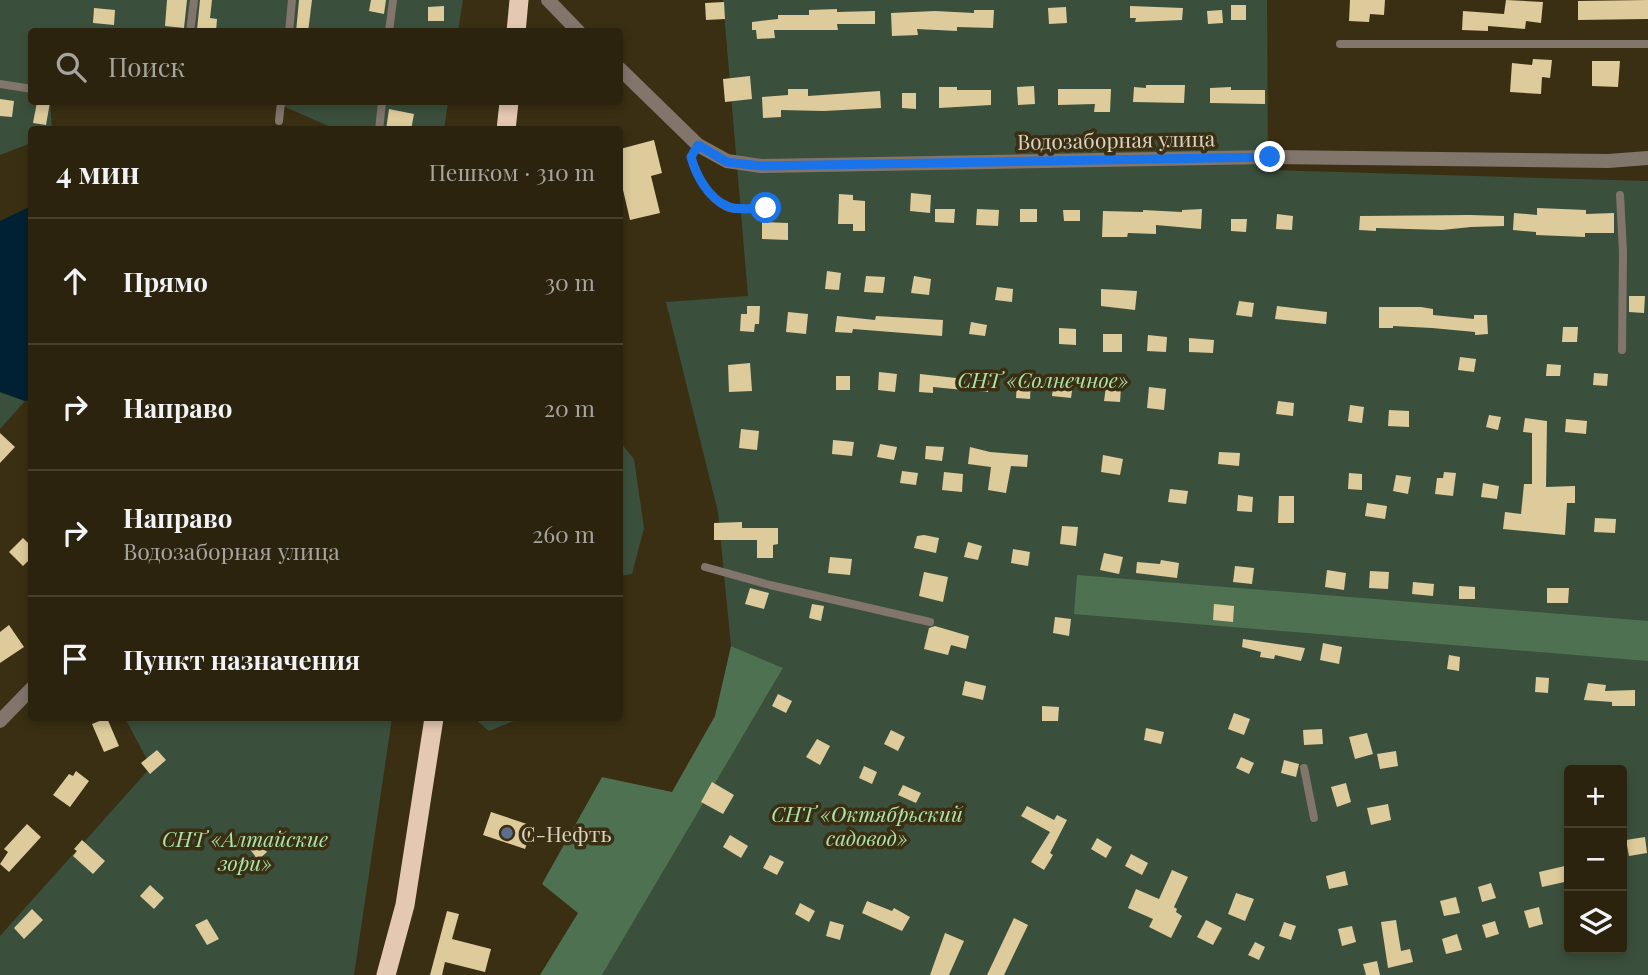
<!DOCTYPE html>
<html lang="ru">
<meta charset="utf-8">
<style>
:root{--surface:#2c230e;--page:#342b17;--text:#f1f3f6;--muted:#a6a49e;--line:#48402e}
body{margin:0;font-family:"Playfair Display",serif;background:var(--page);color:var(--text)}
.controls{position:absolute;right:21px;bottom:21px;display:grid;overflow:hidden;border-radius:7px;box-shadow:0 4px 10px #0003}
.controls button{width:63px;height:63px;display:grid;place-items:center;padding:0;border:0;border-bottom:2px solid var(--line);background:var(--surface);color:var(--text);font:35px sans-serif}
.stop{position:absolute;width:21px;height:21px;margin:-16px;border:5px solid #1a73e8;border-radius:50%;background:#fff}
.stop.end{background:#1a73e8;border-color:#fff;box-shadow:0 2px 7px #0008}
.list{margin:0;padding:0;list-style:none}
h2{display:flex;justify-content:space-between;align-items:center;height:91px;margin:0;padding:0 28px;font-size:30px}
h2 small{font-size:23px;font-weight:400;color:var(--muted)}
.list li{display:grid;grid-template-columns:46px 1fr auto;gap:21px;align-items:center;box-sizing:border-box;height:126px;padding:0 28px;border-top:2px solid var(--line)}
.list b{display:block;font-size:26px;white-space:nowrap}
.list p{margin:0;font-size:23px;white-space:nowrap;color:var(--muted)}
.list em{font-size:23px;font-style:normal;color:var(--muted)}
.icon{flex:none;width:38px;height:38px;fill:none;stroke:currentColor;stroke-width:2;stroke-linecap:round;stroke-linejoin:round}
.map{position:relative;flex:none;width:1648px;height:975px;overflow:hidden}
.search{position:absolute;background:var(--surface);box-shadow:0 4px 10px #0003;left:28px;top:28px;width:595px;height:77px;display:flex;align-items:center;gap:18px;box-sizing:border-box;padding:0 24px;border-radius:7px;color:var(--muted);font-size:26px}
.panel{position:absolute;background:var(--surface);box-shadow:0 4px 10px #0003;left:28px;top:126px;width:595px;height:595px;border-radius:7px}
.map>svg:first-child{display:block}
.green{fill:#3b503c;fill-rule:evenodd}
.forest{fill:#4e7251}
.water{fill:#002133}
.building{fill:#decb9c}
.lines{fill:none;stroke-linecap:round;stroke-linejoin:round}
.service{stroke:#81756c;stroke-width:8}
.minor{stroke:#81756c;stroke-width:14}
.trunk{stroke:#e4c8b2;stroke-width:19}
.route{stroke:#1a73e8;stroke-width:9}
.service-dot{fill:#5c6f8a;stroke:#3a2f12;stroke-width:2.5}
.labels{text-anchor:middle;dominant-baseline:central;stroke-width:7;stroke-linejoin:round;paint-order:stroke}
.street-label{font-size:21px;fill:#dad3c3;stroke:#3a2f12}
.park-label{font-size:21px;font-style:italic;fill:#aae5ae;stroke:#3a2f12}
.poi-label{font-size:21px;fill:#dad3c3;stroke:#3a2f12;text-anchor:start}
</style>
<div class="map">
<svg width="1648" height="975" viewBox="0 0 1648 975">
<rect width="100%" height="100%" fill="#3a2f12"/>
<g class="green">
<path d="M0,0H463L458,31L32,32V102H50L52,129L32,130L31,143L0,155Z"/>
<path d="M723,0H1267L1268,170L1648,181V975H602L783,668L731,646L718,512L666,302L748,296ZM1569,770H1622V949H1569Z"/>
<path d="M274,102H448L444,130L335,129Z"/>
<path d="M0,392L25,401L0,429Z"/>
<path d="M620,442L634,459L644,528L632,574L620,576Z"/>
<path d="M125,718H392L354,975H0V936L151,767Z"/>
<path d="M474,718H521L489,731Z"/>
</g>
<g class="forest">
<path d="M1077,575L1648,621V661L1074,614Z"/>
<path d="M731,646L783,668L602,975H540L578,913L542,884L602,777L672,792L715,716Z"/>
</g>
<path class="water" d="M31,206L32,399L25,401L0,392V221Z"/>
<g class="building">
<path d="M167,0H187L184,28L165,26Z"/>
<path d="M200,0H212L210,18L217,19L216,32L197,30Z"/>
<path d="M299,0H312L308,32H296Z"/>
<path d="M371,0H386L384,14L369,11Z"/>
<path d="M1350,0H1385L1384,15L1370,14L1369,22L1349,21Z"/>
<path d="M1506,0L1543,2L1541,23L1526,21L1525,29L1488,26V31L1462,30L1463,11L1504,14Z"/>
<path d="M1648,0V19L1578,20V1Z"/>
<path d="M724,2L725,19L706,20L705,3Z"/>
<rect x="1231" y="5" width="15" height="15"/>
<path d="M444,6V21H428V7Z"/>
<path d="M1130,6L1183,8L1182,20L1135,22L1136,18H1130Z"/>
<path d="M1066,7L1067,23L1049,24L1048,8Z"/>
<path d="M94,8L115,10L114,25L93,23Z"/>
<path d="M837,9V12L875,11V24H837L838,30H774L775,38L757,39L756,30H752V22L778,19V15H809V10Z"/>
<path d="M974,10H994L993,28L957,27V31L917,29L918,35L892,36L891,13L935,11L974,13Z"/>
<path d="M1222,10L1223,23L1208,24L1207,11Z"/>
<path d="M1533,59L1552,60L1550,78L1542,77L1541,94L1510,92L1512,63L1532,65Z"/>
<path d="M1592,61H1620L1618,87L1592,86Z"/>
<path d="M750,76L752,99L725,102L723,79Z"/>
<path d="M1146,85H1185L1184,103L1133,102L1134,87L1146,88Z"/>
<path d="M1034,86L1035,104L1018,105L1017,87Z"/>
<path d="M939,87H957V90H991V105L939,108Z"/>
<path d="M1231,87V90H1265V104L1210,103V88Z"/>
<path d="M788,89H808V96L880,91L881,108L824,111L781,110V117L763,118L762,97L788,95Z"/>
<path d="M1058,89H1111L1110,112H1094L1095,104L1058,105Z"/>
<path d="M902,93H916V109L902,108Z"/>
<path d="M0,99L14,101L12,117L0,116Z"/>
<path d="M37,102H50L46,125L33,123Z"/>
<path d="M389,109L414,114L411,130H386Z"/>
<path d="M654,140L662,173L651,176L660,213L630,220L620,177V149Z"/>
<path d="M911,193L931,195L930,213L910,211Z"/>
<path d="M839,194L853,195V200L865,201V231H853V224H838Z"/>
<path d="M1537,208L1586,210V214L1614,213V233H1585V237L1536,235V232L1513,230L1514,213L1537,215Z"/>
<path d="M935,209H955L954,223L935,222Z"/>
<path d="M977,209L999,210L998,226L976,225Z"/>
<rect x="1020" y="209" width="17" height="13"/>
<path d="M1202,209L1201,229L1156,225V234L1128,233L1127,237H1102L1103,211L1143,212V210L1182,212V210Z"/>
<path d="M1063,210H1080V221H1064Z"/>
<path d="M1277,214L1293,216L1292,230L1276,229Z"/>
<path d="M1470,215L1504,216V226L1471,227L1442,230L1376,228V231L1359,230L1360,216Z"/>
<path d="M1231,219H1247L1246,232L1231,231Z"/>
<path d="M762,222L788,223V240L762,239Z"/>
<path d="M827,271L841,273L839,290L825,289Z"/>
<path d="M866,276L885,277L883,293L864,292Z"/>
<path d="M914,276L931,279L929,295L911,293Z"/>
<path d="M997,287L1013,289L1012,302L995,300Z"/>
<path d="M1101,289L1137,291L1135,310L1101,306Z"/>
<path d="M1629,296H1645L1644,313L1629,312Z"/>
<path d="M1239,301L1254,303L1252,317L1236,315Z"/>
<path d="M747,306H760L759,324H755L754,332L740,331L741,314H747Z"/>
<path d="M1277,306L1327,312L1326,324L1275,319Z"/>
<path d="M1379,307H1421L1433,309V315L1474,319V315H1487L1488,334L1475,335V332L1432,328L1393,326V328H1379Z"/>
<path d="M788,312L808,314L806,334L786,332Z"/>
<path d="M837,316L875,320L876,316L943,320L942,336L853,329L852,333L835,332Z"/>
<path d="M971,322L987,325L985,336L969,334Z"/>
<path d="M1563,327H1578L1577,342H1562Z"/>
<path d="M1059,328L1076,329V345L1059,344Z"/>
<rect x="1103" y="334" width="19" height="18"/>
<path d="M1148,335L1167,337L1166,352L1147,351Z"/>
<path d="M1189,338L1214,340L1213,353L1189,352Z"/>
<path d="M1460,357L1476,359L1474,372L1458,370Z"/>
<path d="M750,363L752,391L729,392L728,365Z"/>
<path d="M1547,364L1561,365L1560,376H1546Z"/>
<path d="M879,372L897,374L895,392L878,390Z"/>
<path d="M1594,373L1608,374L1607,386L1593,385Z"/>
<path d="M920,374L965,379L964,390L933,387V393L919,392Z"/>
<rect x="836" y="376" width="14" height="14"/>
<path d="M970,377L989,378L988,392L969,390Z"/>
<path d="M1017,381H1031L1030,399L1016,398Z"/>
<path d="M1054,381L1073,384L1071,398L1052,396Z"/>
<path d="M1106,387L1121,388L1120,402L1104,401Z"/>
<path d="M1149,387L1166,389L1164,410L1147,408Z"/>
<path d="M1278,401L1294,403L1293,416L1276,414Z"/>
<path d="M1350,405L1364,407L1362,423L1348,421Z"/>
<path d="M1389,410L1409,411V427L1388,426Z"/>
<path d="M1489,415L1501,417L1498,430L1486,427Z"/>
<path d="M1525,418L1547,421L1546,487L1575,486V503H1567L1565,535L1503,529L1505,512L1521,514L1524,484H1532V433L1523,432Z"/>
<path d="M1566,419L1587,421L1586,434L1565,432Z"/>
<path d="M741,429L759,431L757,450L739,448Z"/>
<path d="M0,433L15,447L0,463Z"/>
<path d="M833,440L854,442L852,456L832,454Z"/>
<path d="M880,444L897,447L894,460L877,457Z"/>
<path d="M926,446L944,447L942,461L925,459Z"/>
<path d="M970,447L990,452L1028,455L1027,467L1011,466L1006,493L988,490L991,467L968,464Z"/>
<path d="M1219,452L1240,453L1239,466L1218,464Z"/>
<path d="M1103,455L1123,459L1120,475L1101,472Z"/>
<path d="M902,471L918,473L916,485L900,483Z"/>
<path d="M944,472L963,474L962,492L942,490Z"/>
<path d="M1444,472L1456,473L1453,496L1435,494L1437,478H1443Z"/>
<path d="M1349,473L1362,474V490L1348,489Z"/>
<path d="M1396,475L1411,477L1408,494L1393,491Z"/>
<path d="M1483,483L1499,486L1497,499L1481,497Z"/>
<path d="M1170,489L1188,491L1186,504L1168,502Z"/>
<path d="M1238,495L1253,497L1252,512L1237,511Z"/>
<path d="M1279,496H1294V523H1278Z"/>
<path d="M1367,503L1387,506L1385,519L1365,516Z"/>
<path d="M1595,518L1616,519L1615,533L1594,532Z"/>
<path d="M742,522V528H778V544L773,545V558H757V540H714V523Z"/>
<path d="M1062,526L1078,527L1076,546L1060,544Z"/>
<path d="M924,535L939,538L936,553L914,548L917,536Z"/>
<path d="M23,538L32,547V557L23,566L9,552Z"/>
<path d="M968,542L982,546L978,560L964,557Z"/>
<path d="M1013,549L1030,552L1028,566L1011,563Z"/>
<path d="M1104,553L1123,557L1119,574L1100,570Z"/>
<path d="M830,557L852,559L850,575L828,573Z"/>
<path d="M1161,560L1179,563L1177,578L1136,573L1137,562L1160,564Z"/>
<path d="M1235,566L1254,568L1252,584L1233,582Z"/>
<path d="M1327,570L1346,573L1344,590L1325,587Z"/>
<path d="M1370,571L1389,572L1388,589L1369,588Z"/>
<path d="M924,572L948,577L943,602L919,596Z"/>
<path d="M1413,582L1434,584L1433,596L1412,594Z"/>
<path d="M1459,586L1475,587V599H1459Z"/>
<path d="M750,588L769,593L764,609L745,604Z"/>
<path d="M1547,588H1569L1568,603H1547Z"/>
<path d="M812,604L824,606L821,621L809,618Z"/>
<path d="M1214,604L1234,606L1233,622L1213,620Z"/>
<path d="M1055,617L1071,619L1069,636L1053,633Z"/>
<path d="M9,625L24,647L0,663V632Z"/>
<path d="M935,626L969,636L966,649L951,645L948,655L924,649L929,628Z"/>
<path d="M1243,639L1305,648L1301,661L1275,655L1274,659L1260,657L1261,652L1242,647Z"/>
<path d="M1323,643L1342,647L1339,664L1320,660Z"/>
<path d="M1449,655L1460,657L1459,671L1447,669Z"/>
<path d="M1536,677L1549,678L1548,693L1535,692Z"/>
<path d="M965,681L986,686L983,700L962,695Z"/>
<path d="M1588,683L1606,685L1605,691L1635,690V706H1612V702L1584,700Z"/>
<path d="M778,694L792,701L786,713L772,706Z"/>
<path d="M1042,706L1059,707L1058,721H1042Z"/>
<path d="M1234,713L1250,719L1244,735L1228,729Z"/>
<path d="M107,718L119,746L104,752L92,724Z"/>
<path d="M1146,728L1164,732L1161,744L1144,740Z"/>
<path d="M1322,729L1323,744L1304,745L1303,730Z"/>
<path d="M891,730L905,737L898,751L884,744Z"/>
<path d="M1367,733L1373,754L1355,759L1349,737Z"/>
<path d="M817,739L830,746L820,765L806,757Z"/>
<path d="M157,750L166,760L150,774L141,763Z"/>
<path d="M1396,751L1398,766L1380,769L1377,754Z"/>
<path d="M1241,757L1254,763L1249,774L1236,768Z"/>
<path d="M1284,760L1299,764L1296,777L1281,773Z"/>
<path d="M864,766L877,772L872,784L859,778Z"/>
<path d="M76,771L89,781L70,807L53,795L69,774L73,776Z"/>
<path d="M712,782L734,795L723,814L701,802Z"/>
<path d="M1346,783L1351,802L1337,807L1331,787Z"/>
<path d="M903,785L921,793L916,803L898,795Z"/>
<path d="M1388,804L1391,820L1371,825L1367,808Z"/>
<path d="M1027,806L1054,820L1057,815L1067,820L1050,853L1053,855L1044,870L1031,862L1050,832L1021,816Z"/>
<path d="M491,812L533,826L525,849L483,835Z"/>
<path d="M27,824L41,837L9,872L0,864L8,852L4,849Z"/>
<path d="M730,835L748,846L741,858L723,847Z"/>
<path d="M1645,837L1647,853L1629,856L1626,840Z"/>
<path d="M1097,838L1112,847L1106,858L1091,849Z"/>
<path d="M82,840L105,861L93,874L73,856L77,851L74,849Z"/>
<path d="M257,841L267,852L258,860L249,848Z"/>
<path d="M1131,854L1148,863L1142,875L1125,866Z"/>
<path d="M770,855L784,862L777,875L763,868Z"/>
<path d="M1569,865V881L1542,887L1539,872Z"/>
<path d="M1172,870L1188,877L1174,907L1177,909L1176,912L1182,916L1171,938L1149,927L1153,919L1128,908L1136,889L1159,899Z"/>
<path d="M1345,871L1348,885L1329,889L1326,876Z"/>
<path d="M1491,883L1496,898L1482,902L1478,887Z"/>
<path d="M150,885L164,898L154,909L140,896Z"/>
<path d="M1236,893L1254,899L1245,921L1228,914Z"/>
<path d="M1456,897L1460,913L1444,916L1440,901Z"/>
<path d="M867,901L892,911L894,908L910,917L902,931L862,913Z"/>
<path d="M800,903L815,911L809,922L795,914Z"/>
<path d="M1539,907L1543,924L1529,928L1524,911Z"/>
<path d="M32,909L43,920L24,939L14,928Z"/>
<path d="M447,911L459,914L452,939L491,949L485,972L445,962L442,975H430Z"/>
<path d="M1014,918L1028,925L1004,975H987Z"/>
<path d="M207,919L219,939L207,945L195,925Z"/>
<path d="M1206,920L1222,928L1213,945L1197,937Z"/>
<path d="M1396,920L1401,951L1410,949L1413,962L1388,968L1381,922Z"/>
<path d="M830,921L844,925L840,940L826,936Z"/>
<path d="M1495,921L1499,934L1486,938L1482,925Z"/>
<path d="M1284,922L1296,926L1291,940L1279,936Z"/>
<path d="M1352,926L1356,942L1342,946L1338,929Z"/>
<path d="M945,933L964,941L949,975H930Z"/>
<path d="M1457,934L1462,950L1446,954L1442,939Z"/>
<path d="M1255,942L1265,947L1259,960L1248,955Z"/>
<path d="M1377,961L1380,975H1366L1363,964Z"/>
</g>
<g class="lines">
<g class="service">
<path d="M190,32L194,0"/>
<path d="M289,32L292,0"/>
<path d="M389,32L393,0"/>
<path d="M1340,44H1648"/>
<path d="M0,84L32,89"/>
<path d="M279,121L281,102"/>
<path d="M379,130L382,102"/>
<path d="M698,145L691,157C696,175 708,198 727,207C736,211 755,208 766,208"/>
<path d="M1620,195L1623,252L1622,350"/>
<path d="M705,567L770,585L930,622"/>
<path d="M1304,768L1314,818"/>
</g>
<g class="minor">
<path d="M548,0L579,32"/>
<path d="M620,69L698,145L727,161L761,166L1270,157L1608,161L1648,158"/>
<path d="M0,721L32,688"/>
</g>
<g class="trunk">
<path d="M516,32L519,0"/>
<path d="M506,130L509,102"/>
<path d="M386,975L405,905L434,718"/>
</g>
</g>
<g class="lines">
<path class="route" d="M766,208C755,208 736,211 727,206C708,198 696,175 691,157L698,145L727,162L761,166L1270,157"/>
</g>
<circle class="service-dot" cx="507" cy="833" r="7"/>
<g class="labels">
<g class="street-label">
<text transform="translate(1116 139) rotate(-1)">Водозаборная улица</text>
</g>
<g class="park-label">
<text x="1043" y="379">СНТ «Солнечное»</text>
<text x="867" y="813">СНТ «Октябрьский<tspan x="867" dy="24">садовод»</tspan></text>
<text x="245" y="838">СНТ «Алтайские<tspan x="245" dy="24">зори»</tspan></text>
</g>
<g class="poi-label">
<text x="521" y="833">С-Нефть</text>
</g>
</g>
</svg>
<div class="controls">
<button>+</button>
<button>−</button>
<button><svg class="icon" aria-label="layers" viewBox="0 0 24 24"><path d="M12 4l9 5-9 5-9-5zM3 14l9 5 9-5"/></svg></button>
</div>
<div class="stop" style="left:766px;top:208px"></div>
<div class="stop end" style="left:1270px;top:157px"></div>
<div class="search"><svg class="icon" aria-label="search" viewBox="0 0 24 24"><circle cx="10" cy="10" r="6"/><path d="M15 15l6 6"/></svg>Поиск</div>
<section class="panel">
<h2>4 мин<small>Пешком · 310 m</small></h2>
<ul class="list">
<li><svg class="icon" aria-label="ahead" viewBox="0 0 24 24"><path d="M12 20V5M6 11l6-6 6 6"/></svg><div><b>Прямо</b></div><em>30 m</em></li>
<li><svg class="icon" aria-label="right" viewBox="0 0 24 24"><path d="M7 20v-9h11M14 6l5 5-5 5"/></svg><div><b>Направо</b></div><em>20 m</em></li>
<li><svg class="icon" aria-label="right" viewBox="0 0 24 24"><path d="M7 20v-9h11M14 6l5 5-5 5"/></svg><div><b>Направо</b><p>Водозаборная улица</p></div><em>260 m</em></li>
<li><svg class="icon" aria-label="arrive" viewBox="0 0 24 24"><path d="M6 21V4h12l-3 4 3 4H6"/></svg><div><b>Пункт назначения</b></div></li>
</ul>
</section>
</div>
